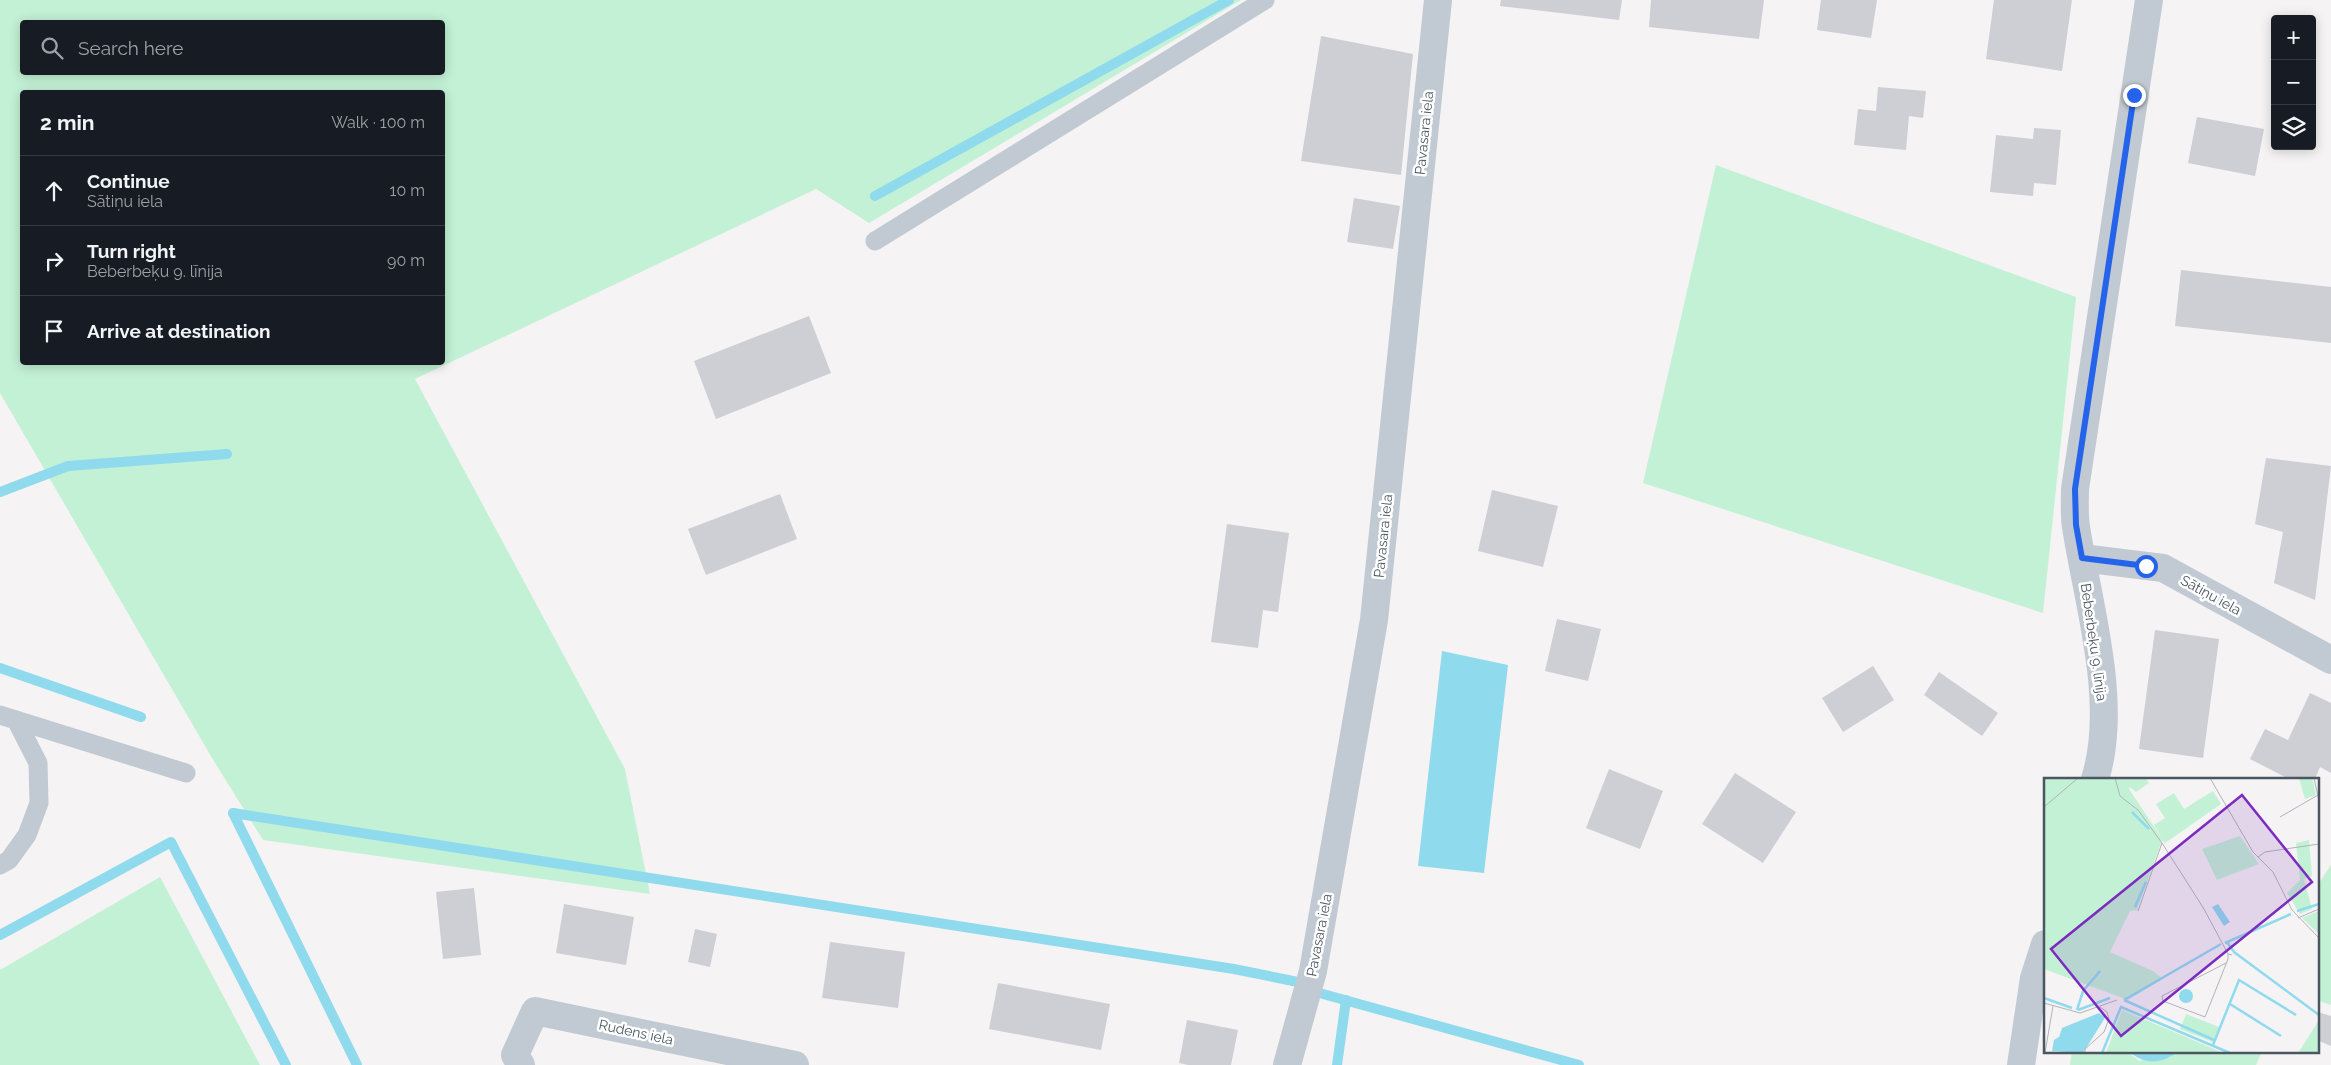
<!DOCTYPE html>
<meta charset="utf-8">
<style>
:root{--surface:#171b24;--page:#20242c;--text:#f1f3f6;--muted:#9ea1a6;--line:#363941}
body{margin:0;font-family:Raleway,sans-serif;background:var(--page);color:var(--text)}
.controls{position:absolute;right:15px;top:15px;display:grid;overflow:hidden;border-radius:5px;box-shadow:0 2px 12px #0003}
.controls button{width:45px;height:45px;display:grid;place-items:center;padding:0;border:0;border-bottom:1px solid var(--line);background:var(--surface);color:var(--text);font:25px sans-serif}
.stop{position:absolute;width:15px;height:15px;margin:-11px;border:4px solid #2563eb;border-radius:50%;background:#fff}
.stop.end{background:#2563eb;border-color:#fff;box-shadow:0 1px 5px #0008}
.list{margin:0;padding:0;list-style:none}
h2{display:flex;justify-content:space-between;align-items:center;height:65px;margin:0;padding:0 20px;font-size:21px}
h2 small{font-size:16px;font-weight:400;color:var(--muted)}
.list li{display:grid;grid-template-columns:32px 1fr auto;gap:15px;align-items:center;box-sizing:border-box;height:70px;padding:0 20px;border-top:1px solid var(--line)}
.list b{display:block;font-size:19px;white-space:nowrap}
.list p{margin:0;font-size:16px;white-space:nowrap;color:var(--muted)}
.list em{font-size:16px;font-style:normal;color:var(--muted)}
.icon{flex:none;width:28px;height:28px;fill:none;stroke:currentColor;stroke-width:2;stroke-linecap:round;stroke-linejoin:round}
.map{position:relative;flex:none;width:2331px;height:1065px;overflow:hidden}
.search{position:absolute;background:var(--surface);box-shadow:0 2px 12px #0003;left:20px;top:20px;width:425px;height:55px;display:flex;align-items:center;gap:12px;box-sizing:border-box;padding:0 18px;border-radius:5px;color:var(--muted);font-size:19px}
.panel{position:absolute;background:var(--surface);box-shadow:0 2px 12px #0003;left:20px;top:90px;width:425px;height:275px;border-radius:5px}
.map>svg:first-child{display:block}
.green{fill:#c3f1d5;fill-rule:evenodd}
.water{fill:#90daee}
.lines{fill:none;stroke-linecap:round;stroke-linejoin:round}
.stream{stroke:#90daee;stroke-width:10}
.building{fill:#cdcfd5}
.lane{stroke:#c1cad2;stroke-width:19}
.street{stroke:#c1cad2;stroke-width:28}
.route{stroke:#2563eb;stroke-width:6}
.labels{text-anchor:middle;dominant-baseline:central;stroke-width:5;stroke-linejoin:round;paint-order:stroke}
.street-label{font-size:14px;fill:#4a5661;stroke:#fff}
.inset-river{fill:none;stroke:#90daee;stroke-width:2.5}
.inset-road{fill:none;stroke:#b1b4b9;stroke-width:1}
.view{fill:#7b2cbf;fill-opacity:0.15;stroke:#7b2cbf;stroke-width:2.5}
.inset-edge{fill:none;stroke:#4a5661;stroke-width:2.5}
</style>
<div class="map">
<svg width="2331" height="1065" viewBox="0 0 2331 1065">
<rect width="100%" height="100%" fill="#f5f3f3"/>
<g class="green">
<path d="M0,0H1241L869,223L816,189L415,379L625,769L650,894L263,840L212,758L0,393ZM442,22V72H22V22ZM22,92H442V362H22Z"/>
<path d="M1716,165L2076,297L2043,613L1643,483Z"/>
<path d="M2331,865V1005L2317,1000V886Z"/>
<path d="M160,877L260,1065H0V970Z"/>
<path d="M2072,1051H2127L2139,1061L2180,1051H2262L2256,1065H2070Z"/>
</g>
<g class="water">
<path d="M1442,651L1508,665L1484,873L1418,866Z"/>
<path d="M2127,1051H2180C2158,1065 2147,1065 2127,1051Z"/>
</g>
<g class="lines">
<g class="stream">
<path d="M875,196L1229,0"/>
<path d="M0,492L68,466L227,454"/>
<path d="M0,668L141,717"/>
<path d="M233,813L1234,969L1298,982"/>
<path d="M233,813L357,1065"/>
<path d="M0,935L171,842L286,1065"/>
<path d="M1323,994L1579,1065"/>
<path d="M1337,1065L1346,1000"/>
</g>
</g>
<g class="building">
<path d="M1501,0H1622L1619,20L1500,6Z"/>
<path d="M1651,0H1764L1759,39L1649,27Z"/>
<path d="M1821,0H1877L1871,38L1817,30Z"/>
<path d="M1994,0H2072L2062,71L1986,59Z"/>
<path d="M1321,36L1413,54L1401,175L1301,161Z"/>
<path d="M1878,87L1926,91L1923,118L1909,116L1906,150L1854,145L1858,109L1876,111Z"/>
<path d="M2197,117L2264,129L2255,176L2188,163Z"/>
<path d="M2034,128L2061,130L2056,185L2034,183L2033,196L1990,192L1996,135L2033,139Z"/>
<path d="M1354,198L1400,206L1393,249L1347,242Z"/>
<path d="M2181,270L2331,287V343L2175,326Z"/>
<path d="M809,316L831,373L716,419L694,361Z"/>
<path d="M2266,458L2331,466L2315,600L2274,583L2283,532L2255,524Z"/>
<path d="M1492,490L1558,506L1543,567L1478,551Z"/>
<path d="M780,494L797,539L706,575L688,529Z"/>
<path d="M1227,524L1289,533L1278,612L1263,610L1258,648L1211,642Z"/>
<path d="M1557,619L1601,629L1588,681L1545,671Z"/>
<path d="M2155,630L2219,639L2203,758L2139,749Z"/>
<path d="M1873,666L1894,700L1843,732L1822,698Z"/>
<path d="M1939,672L1998,713L1982,736L1924,695Z"/>
<path d="M2310,693L2331,703V773L2320,767L2315,779H2289L2250,759L2265,729L2288,740Z"/>
<path d="M1609,769L1663,791L1640,849L1586,828Z"/>
<path d="M1735,773L1796,812L1763,863L1702,824Z"/>
<path d="M474,888L481,955L443,959L436,892Z"/>
<path d="M564,904L634,917L626,965L556,953Z"/>
<path d="M695,929L717,934L710,967L688,962Z"/>
<path d="M830,942L905,952L898,1008L822,998Z"/>
<path d="M998,983L1110,1004L1101,1050L989,1029Z"/>
<path d="M2317,1012L2331,1016V1046L2317,1040Z"/>
<path d="M1187,1020L1238,1030L1231,1065H1188L1179,1063Z"/>
</g>
<g class="lines">
<g class="lane">
<path d="M875,241L1265,0"/>
<path d="M0,715L186,773"/>
<path d="M0,865L9,860L27,835L39,803L38,763L16,720"/>
</g>
<g class="street">
<path d="M2082,558L2163,568L2331,660"/>
<path d="M2095,779C2119,703 2088,604 2076,527C2074,515 2075,501 2075,489L2149,0"/>
<path d="M521,1065L515,1055L535,1011L795,1065"/>
<path d="M1287,1065L1313,971L1374,620L1438,0"/>
<path d="M2021,1065L2034,978L2045,944"/>
</g>
</g>
<g class="lines">
<path class="route" d="M2134,95L2075,489L2076,525L2082,558L2146,566"/>
</g>
<g class="labels">
<g class="street-label">
<text transform="translate(1424 133) rotate(-84)">Pavasara iela</text>
<text transform="translate(1383 536) rotate(-84)">Pavasara iela</text>
<text transform="translate(2211 595) rotate(29)">Sātiņu iela</text>
<text transform="translate(2094 642) rotate(82)">Beberbeķu 9. līnija</text>
<text transform="translate(1319 935) rotate(-79)">Pavasara iela</text>
<text transform="translate(636 1032) rotate(12)">Rudens iela</text>
</g>
</g>
<g transform="translate(2044 778)">
<rect width="275" height="275" fill="#f5f3f3"/>
<path d="M0,0H101L105,5L92,14L86,9L85,11L118,61L110,47L121,40L112,26L130,15L140,31L169,13L177,26L121,65L118,62L93,132L86,133L66,174L109,193L119,201L84,222L0,191ZM255,0H268L272,17L261,21ZM196,58L215,86L173,102L158,71ZM265,62L268,98L260,101L268,131L256,136L243,115L256,102L252,65ZM275,133V156L258,140ZM78,232L168,270L178,275H62ZM142,236L175,249L169,264L136,251ZM275,242V275H254L263,261Z" fill="#c3f1d5"/>
<path d="M174,126L186,144L180,148L168,129ZM135 218a7 7 0 1 1 14 0a7 7 0 1 1-14 0ZM55,235L61,239L59,243L39,275L8,273L10,262L15,259L18,250Z" fill="#90daee"/>
<path class="inset-river" d="M88,34L105,51M91,129L102,104M253,133L275,126M183,164L190,174L275,237M181,165L247,136M0,220L28,230M80,222L177,166M80,222L170,262M186,226L237,258M33,232L39,213L56,193M34,232L66,220M169,267L195,202L252,237M58,275L77,229L186,275"/>
<path class="inset-road" d="M71,0L76,18L94,32L118,65L160,131L184,176L188,177M166,0L209,74L229,94L248,132L275,160M270,0L275,23M0,29L34,0M236,39L274,17M214,79L221,74L275,66M94,133L118,65M254,140L275,131M182,185L118,218L119,223L161,239L184,181V176M0,225L36,235L73,222M1,275L9,228M41,275V271L60,254L65,241L63,234L56,229"/>
<path class="view" d="M198,17L268,104L77,258L7,171Z"/>
<rect width="275" height="275" class="inset-edge"/>
</g>
</svg>
<div class="controls">
<button>+</button>
<button>−</button>
<button><svg class="icon" aria-label="layers" viewBox="0 0 24 24"><path d="M12 4l9 5-9 5-9-5zM3 14l9 5 9-5"/></svg></button>
</div>
<div class="stop" style="left:2146px;top:566px"></div>
<div class="stop end" style="left:2134px;top:95px"></div>
<div class="search"><svg class="icon" aria-label="search" viewBox="0 0 24 24"><circle cx="10" cy="10" r="6"/><path d="M15 15l6 6"/></svg>Search here</div>
<section class="panel">
<h2>2 min<small>Walk · 100 m</small></h2>
<ul class="list">
<li><svg class="icon" aria-label="ahead" viewBox="0 0 24 24"><path d="M12 20V5M6 11l6-6 6 6"/></svg><div><b>Continue</b><p>Sātiņu iela</p></div><em>10 m</em></li>
<li><svg class="icon" aria-label="right" viewBox="0 0 24 24"><path d="M7 20v-9h11M14 6l5 5-5 5"/></svg><div><b>Turn right</b><p>Beberbeķu 9. līnija</p></div><em>90 m</em></li>
<li><svg class="icon" aria-label="arrive" viewBox="0 0 24 24"><path d="M6 21V4h12l-3 4 3 4H6"/></svg><div><b>Arrive at destination</b></div></li>
</ul>
</section>
</div>
